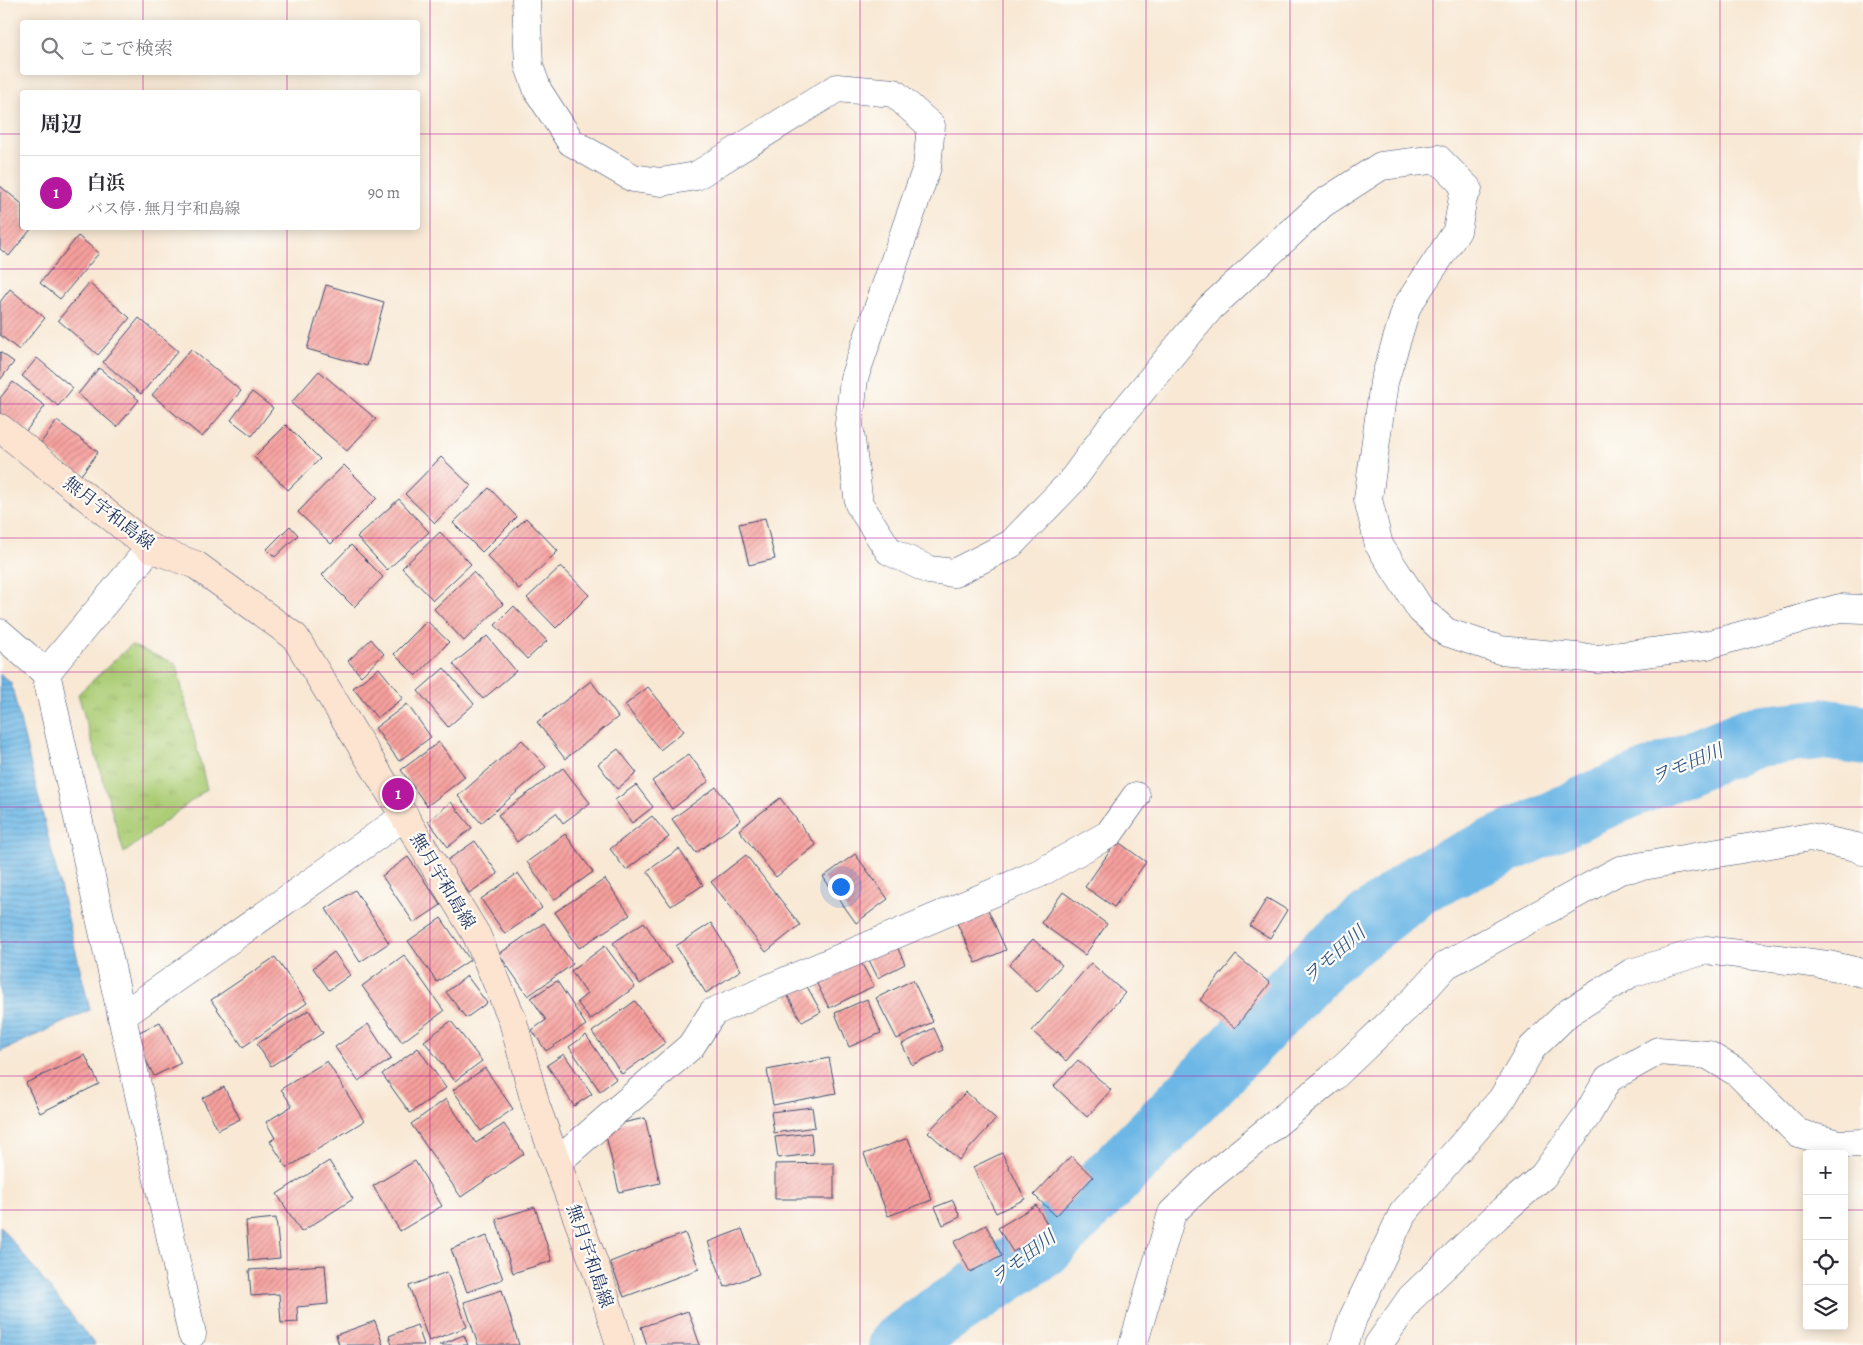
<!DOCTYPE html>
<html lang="ja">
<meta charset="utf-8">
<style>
:root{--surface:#fff;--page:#f2f2f3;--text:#2b2b33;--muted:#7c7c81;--line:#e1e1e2;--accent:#b5179e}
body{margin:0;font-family:Alegreya,"Noto Serif JP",serif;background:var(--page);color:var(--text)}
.controls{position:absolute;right:15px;bottom:15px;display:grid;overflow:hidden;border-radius:5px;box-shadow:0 2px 12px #0003}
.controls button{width:45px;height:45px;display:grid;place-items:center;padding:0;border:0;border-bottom:1px solid var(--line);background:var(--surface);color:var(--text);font:25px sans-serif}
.you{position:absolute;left:840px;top:886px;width:18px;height:18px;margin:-12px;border:4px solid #fff;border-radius:50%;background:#1a73e8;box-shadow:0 0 0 8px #1a73e833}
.badge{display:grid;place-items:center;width:32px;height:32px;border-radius:50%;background:var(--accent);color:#fff;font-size:16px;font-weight:700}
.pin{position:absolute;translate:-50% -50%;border:2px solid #fff;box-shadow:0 1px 5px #0006}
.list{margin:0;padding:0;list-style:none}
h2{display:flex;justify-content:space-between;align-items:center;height:65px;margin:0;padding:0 20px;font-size:21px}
h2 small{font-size:16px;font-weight:400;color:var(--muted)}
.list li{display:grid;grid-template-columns:32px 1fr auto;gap:15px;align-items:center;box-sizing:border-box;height:75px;padding:0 20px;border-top:1px solid var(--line)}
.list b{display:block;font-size:19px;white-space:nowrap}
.list p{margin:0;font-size:16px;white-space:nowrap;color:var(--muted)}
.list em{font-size:16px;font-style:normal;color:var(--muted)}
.icon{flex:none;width:28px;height:28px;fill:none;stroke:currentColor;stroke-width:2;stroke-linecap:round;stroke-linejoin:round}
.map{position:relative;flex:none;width:1863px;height:1345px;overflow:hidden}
.search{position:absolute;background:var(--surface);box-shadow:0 2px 12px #0003;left:20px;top:20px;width:400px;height:55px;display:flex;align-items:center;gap:12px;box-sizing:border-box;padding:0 18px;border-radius:5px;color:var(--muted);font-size:19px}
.panel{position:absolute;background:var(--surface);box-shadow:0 2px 12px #0003;left:20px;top:90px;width:400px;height:140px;border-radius:5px}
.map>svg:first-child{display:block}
.park{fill:url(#park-tufts);stroke:#647e6a}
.water{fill:url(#water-rules);stroke:#4473a2}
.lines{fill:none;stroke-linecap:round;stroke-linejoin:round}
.river{stroke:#6db7e6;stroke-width:61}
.building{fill:url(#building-hatch)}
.street-casing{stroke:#3c4b70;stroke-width:29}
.secondary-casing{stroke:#3c4b70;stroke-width:29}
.street{stroke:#fff;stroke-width:28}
.secondary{stroke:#fde4d1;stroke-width:28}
.grid{fill:none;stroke:#b5179e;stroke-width:1;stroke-opacity:0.55}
.labels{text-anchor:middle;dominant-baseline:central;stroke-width:4.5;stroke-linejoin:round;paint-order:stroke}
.street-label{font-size:18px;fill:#1b2f5e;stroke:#fdfcf7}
.water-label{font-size:19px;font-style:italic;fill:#345887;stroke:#fdfcf7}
</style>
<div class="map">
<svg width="1863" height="1345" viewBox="0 0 1863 1345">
<defs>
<pattern id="park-tufts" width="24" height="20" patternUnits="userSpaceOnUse" patternTransform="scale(1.25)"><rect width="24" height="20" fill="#accd76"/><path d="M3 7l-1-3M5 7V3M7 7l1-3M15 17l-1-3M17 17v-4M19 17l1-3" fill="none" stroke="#93b068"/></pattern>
<pattern id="water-rules" width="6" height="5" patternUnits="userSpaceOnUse" patternTransform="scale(1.25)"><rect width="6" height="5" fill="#6db7e6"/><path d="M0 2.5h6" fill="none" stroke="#5995be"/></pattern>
<pattern id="building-hatch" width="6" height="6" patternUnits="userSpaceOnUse" patternTransform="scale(1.25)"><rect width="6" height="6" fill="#f7a09d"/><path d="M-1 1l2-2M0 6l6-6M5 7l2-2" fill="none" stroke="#c78383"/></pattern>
</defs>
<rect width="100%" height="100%" fill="#fdfcf7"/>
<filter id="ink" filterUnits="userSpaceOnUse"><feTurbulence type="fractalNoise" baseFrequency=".02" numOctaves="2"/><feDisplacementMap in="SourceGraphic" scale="10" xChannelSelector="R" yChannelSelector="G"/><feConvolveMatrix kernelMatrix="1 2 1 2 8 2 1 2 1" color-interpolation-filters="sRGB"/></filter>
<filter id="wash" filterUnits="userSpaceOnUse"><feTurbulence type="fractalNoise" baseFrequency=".0096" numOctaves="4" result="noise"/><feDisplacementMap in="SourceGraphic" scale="20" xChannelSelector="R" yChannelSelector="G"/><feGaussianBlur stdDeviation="1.12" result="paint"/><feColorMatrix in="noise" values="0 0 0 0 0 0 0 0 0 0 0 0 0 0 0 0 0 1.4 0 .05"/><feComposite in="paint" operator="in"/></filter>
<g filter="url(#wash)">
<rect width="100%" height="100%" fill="#f8e8d4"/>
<path class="park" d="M131,645L176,664L207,789L124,853L78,694Z"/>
<g class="water">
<path d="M0,674L11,683L90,1010L0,1052Z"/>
<path d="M0,1226L95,1345H0Z"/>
</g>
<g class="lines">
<path class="river" d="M899,1345L930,1322L1042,1248L1174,1115L1327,956L1422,882L1595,802L1752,737L1823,729L1863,735"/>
</g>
<g id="blocks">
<g class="building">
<path d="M0,186L22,204V228H32L9,256L0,249Z"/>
<path d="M78,236L99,253L60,299L40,283Z"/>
<path d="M89,283L130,318L98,355L58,320Z"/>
<path d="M326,285L384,302L367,366L307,349Z"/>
<path d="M10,289L45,318L19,350L0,335V302Z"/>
<path d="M139,318L178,351L141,394L103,362Z"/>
<path d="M191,349L241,391L202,437L152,395Z"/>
<path d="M0,352L14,362L0,380Z"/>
<path d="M37,358L73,388L58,406L22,376Z"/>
<path d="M99,368L139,400L117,427L78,394Z"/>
<path d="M319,371L376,419L347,451L291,403Z"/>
<path d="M13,382L45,406L23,435L0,418V398Z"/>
<path d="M252,392L273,408L252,436L231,420Z"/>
<path d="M57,421L98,452L81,475L40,444Z"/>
<path d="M286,425L320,459L288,490L254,457Z"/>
<path d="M441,457L471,486L435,523L405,494Z"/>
<path d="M344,465L377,498L331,544L298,512Z"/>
<path d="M489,488L517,517L482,552L453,523Z"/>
<path d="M399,499L429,532L387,570L357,537Z"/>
<path d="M526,518L558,551L519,589L487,556Z"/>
<path d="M765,518L775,559L749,565L739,524Z"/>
<path d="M290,526L298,535L275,557L267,549Z"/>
<path d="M440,532L471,564L433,600L402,568Z"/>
<path d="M351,545L383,577L354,607L322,575Z"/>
<path d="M561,566L589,595L556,628L527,598Z"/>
<path d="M473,572L503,604L464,641L434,609Z"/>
<path d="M514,606L547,641L527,659L495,625Z"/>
<path d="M427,621L449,642L416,676L394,654Z"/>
<path d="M487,636L516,671L483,699L453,664Z"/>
<path d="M371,639L384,654L361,676L348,661Z"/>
<path d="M379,668L403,698L377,718L353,688Z"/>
<path d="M444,668L474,704L448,727L418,691Z"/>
<path d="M591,681L618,717L565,759L537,722Z"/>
<path d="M648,687L684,731L660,750L625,705Z"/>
<path d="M407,704L431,737L399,761L375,728Z"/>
<path d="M522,740L546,767L481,823L458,796Z"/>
<path d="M439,742L465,777L427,806L401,770Z"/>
<path d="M618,749L637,773L617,789L598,764Z"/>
<path d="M689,754L709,781L672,809L652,781Z"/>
<path d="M563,768L590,803L563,823L556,813L517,842L498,815Z"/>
<path d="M636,785L653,807L632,823L615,800Z"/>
<path d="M716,787L741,820L696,853L672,819Z"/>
<path d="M780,798L816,845L776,877L739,830Z"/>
<path d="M451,802L472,828L448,847L428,821Z"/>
<path d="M652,816L669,837L626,870L610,849Z"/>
<path d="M565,834L593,872L554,900L527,862Z"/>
<path d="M475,841L498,874L469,893L446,861Z"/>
<path d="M1117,841L1146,862L1114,907L1085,887Z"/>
<path d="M679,849L703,885L671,906L647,871Z"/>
<path d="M855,854L888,899L856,923L823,877Z"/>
<path d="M746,855L800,925L766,952L711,882Z"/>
<path d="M408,857L441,905L414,923L382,876Z"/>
<path d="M518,873L542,908L505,934L481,899Z"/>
<path d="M605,879L630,915L579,948L555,912Z"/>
<path d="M355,890L389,943L360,962L326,909Z"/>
<path d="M1063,892L1107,924L1085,955L1041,923Z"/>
<path d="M1267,898L1287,910L1270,938L1250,926Z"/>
<path d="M986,905L1006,950L976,963L955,919Z"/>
<path d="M441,918L470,960L437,982L408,941Z"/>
<path d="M644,922L671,963L640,984L613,943Z"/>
<path d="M544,923L573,964L528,996L499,954Z"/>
<path d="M711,923L741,970L706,993L676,946Z"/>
<path d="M1033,939L1062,965L1037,992L1009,965Z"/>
<path d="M894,940L905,964L878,978L866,954Z"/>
<path d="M605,946L635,987L590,1020L577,1002L587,994L571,971Z"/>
<path d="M334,952L350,975L329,990L313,968Z"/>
<path d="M404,955L444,1011L402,1042L362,986Z"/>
<path d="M1236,955L1270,983L1235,1028L1200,1000Z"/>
<path d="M275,957L307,1003L243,1047L211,1000Z"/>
<path d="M858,957L874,986L829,1008L815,980Z"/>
<path d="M1091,963L1125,993L1066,1061L1032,1031Z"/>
<path d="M467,976L487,1003L466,1018L446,992Z"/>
<path d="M913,980L933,1022L897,1039L876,998Z"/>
<path d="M557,981L586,1025L546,1051L532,1030L546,1020L531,998Z"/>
<path d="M804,981L821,1012L802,1022L785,991Z"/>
<path d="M867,999L881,1033L849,1047L835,1013Z"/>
<path d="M635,1001L665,1043L622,1074L592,1032Z"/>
<path d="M309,1010L323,1033L271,1066L257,1044Z"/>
<path d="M451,1021L482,1061L455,1081L424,1041Z"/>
<path d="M160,1022L181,1063L154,1076L133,1035Z"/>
<path d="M368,1024L391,1059L358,1081L335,1047Z"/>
<path d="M934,1028L944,1050L912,1065L902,1044Z"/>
<path d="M586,1035L616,1079L600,1091L569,1047Z"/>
<path d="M418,1048L446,1088L410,1113L382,1074Z"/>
<path d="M564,1054L592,1094L574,1106L547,1065Z"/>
<path d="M85,1055L99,1084L40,1113L26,1083Z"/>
<path d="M829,1058L836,1093L773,1105L767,1070Z"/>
<path d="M1078,1060L1111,1090L1087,1117L1054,1086Z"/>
<path d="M327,1061L364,1121L287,1168L270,1141L275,1138L266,1122L292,1106L281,1089Z"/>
<path d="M485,1068L513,1109L481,1131L453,1090Z"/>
<path d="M224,1087L240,1119L218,1130L202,1098Z"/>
<path d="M966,1092L996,1119L959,1160L928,1132Z"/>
<path d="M446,1099L476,1143L504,1124L524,1154L461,1197L411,1124Z"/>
<path d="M812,1107L815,1127L774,1133L771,1112Z"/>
<path d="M645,1118L660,1183L619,1192L604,1127Z"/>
<path d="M811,1133L813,1154L778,1158L775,1137Z"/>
<path d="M908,1138L932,1200L888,1216L864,1154Z"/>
<path d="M1002,1153L1025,1199L996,1213L973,1167Z"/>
<path d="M1071,1156L1093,1177L1056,1216L1034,1195Z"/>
<path d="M329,1161L353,1199L301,1232L277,1194Z"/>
<path d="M415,1161L442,1206L400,1231L373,1186Z"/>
<path d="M834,1163V1199H775V1164Z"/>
<path d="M953,1200L960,1217L943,1225L935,1207Z"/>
<path d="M1036,1205L1050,1229L1013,1252L998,1228Z"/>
<path d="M535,1207L552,1261L513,1273L496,1219Z"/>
<path d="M276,1218L280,1258L249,1261L246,1221Z"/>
<path d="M986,1225L1002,1256L970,1272L954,1242Z"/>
<path d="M742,1229L759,1274L725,1287L708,1242Z"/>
<path d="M685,1233L699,1269L624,1297L610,1262Z"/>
<path d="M487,1236L503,1279L467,1292L451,1249Z"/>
<path d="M325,1265L328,1304L297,1307L298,1322L281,1323L279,1294L251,1296L249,1270Z"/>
<path d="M447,1272L467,1327L429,1341L409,1286Z"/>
<path d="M502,1290L519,1345H478L464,1302Z"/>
<path d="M688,1311L700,1345H647L641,1327Z"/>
<path d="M375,1321L383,1345H339L336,1335Z"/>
<path d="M417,1325L424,1345H392L389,1336Z"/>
<path d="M464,1335L468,1345H439Z"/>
</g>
</g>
</g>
<g filter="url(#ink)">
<use href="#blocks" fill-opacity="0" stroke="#3c4b70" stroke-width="1"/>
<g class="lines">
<g class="street-casing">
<g id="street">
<path d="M526,0L529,66L538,91L571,142L633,178L661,182L696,176L837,88L894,93L931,126L927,167L854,378L849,424L859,504L889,551L929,570L954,573L1011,544L1071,482L1109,430L1210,308L1322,204L1381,166L1438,159L1468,189L1463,197L1457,231L1407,306L1384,382L1368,499L1379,545L1421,610L1446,632L1500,650L1598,659L1707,645L1840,608L1863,609"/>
<path d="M150,548L46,673L192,1334"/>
<path d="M0,633L46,673"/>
<path d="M122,1016L405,816"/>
<path d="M557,1162L691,1046L713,1012L1040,873L1109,834L1136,796"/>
<path d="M1133,1345L1172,1213L1204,1182L1331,1079L1416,998L1446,965L1620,870L1810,837L1856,847L1863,851"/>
<path d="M1344,1345L1353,1318L1403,1213L1502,1099L1532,1048L1568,1013L1631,973L1706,950L1828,965L1863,973"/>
<path d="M1378,1345L1411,1298L1497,1216L1543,1176L1586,1117L1608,1079L1658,1051L1708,1055L1738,1073L1798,1133L1838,1144L1863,1143"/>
</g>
</g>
<g class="secondary-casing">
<path id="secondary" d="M0,428L150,548L196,565L295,637L476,934L512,1018L536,1106L599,1277L620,1345"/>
</g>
<use href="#street" class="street"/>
<use href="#secondary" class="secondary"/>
</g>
</g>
<path class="grid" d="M143,0V22M287,0V22M430,0V1345M573,0V1345M717,0V1345M860,0V1345M1003,0V1345M1146,0V1345M1290,0V1345M1433,0V1345M1576,0V1345M1720,0V1345M143,72V92M287,72V92M0,134H22M418,134H1863M143,228V1345M287,228V1345M0,269H1863M0,404H1863M0,538H1863M0,672H1863M0,807H1863M0,942H1863M0,1076H1863M0,1210H1807M1844,1210H1863"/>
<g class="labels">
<g class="street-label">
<text transform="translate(109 513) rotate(37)">無月宇和島線</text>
<text transform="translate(443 881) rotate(59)">無月宇和島線</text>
<text transform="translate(590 1256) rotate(71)">無月宇和島線</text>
</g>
<g class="water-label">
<text transform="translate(1687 764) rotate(-22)">ヲモ田川</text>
<text transform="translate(1334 955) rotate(-41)">ヲモ田川</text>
<text transform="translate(1023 1258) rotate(-37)">ヲモ田川</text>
</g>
</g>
</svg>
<div class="controls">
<button>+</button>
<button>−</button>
<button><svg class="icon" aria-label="locate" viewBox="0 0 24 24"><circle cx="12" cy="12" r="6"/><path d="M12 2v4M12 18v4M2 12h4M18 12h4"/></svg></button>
<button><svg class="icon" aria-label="layers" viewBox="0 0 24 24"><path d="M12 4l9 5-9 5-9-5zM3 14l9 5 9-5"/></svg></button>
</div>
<div class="you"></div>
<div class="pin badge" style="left:398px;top:794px">1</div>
<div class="search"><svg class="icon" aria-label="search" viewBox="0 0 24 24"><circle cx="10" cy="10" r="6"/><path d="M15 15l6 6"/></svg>ここで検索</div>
<section class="panel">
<h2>周辺<small></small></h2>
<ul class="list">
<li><span class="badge">1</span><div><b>白浜</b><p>バス停 · 無月宇和島線</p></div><em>90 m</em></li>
</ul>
</section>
</div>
